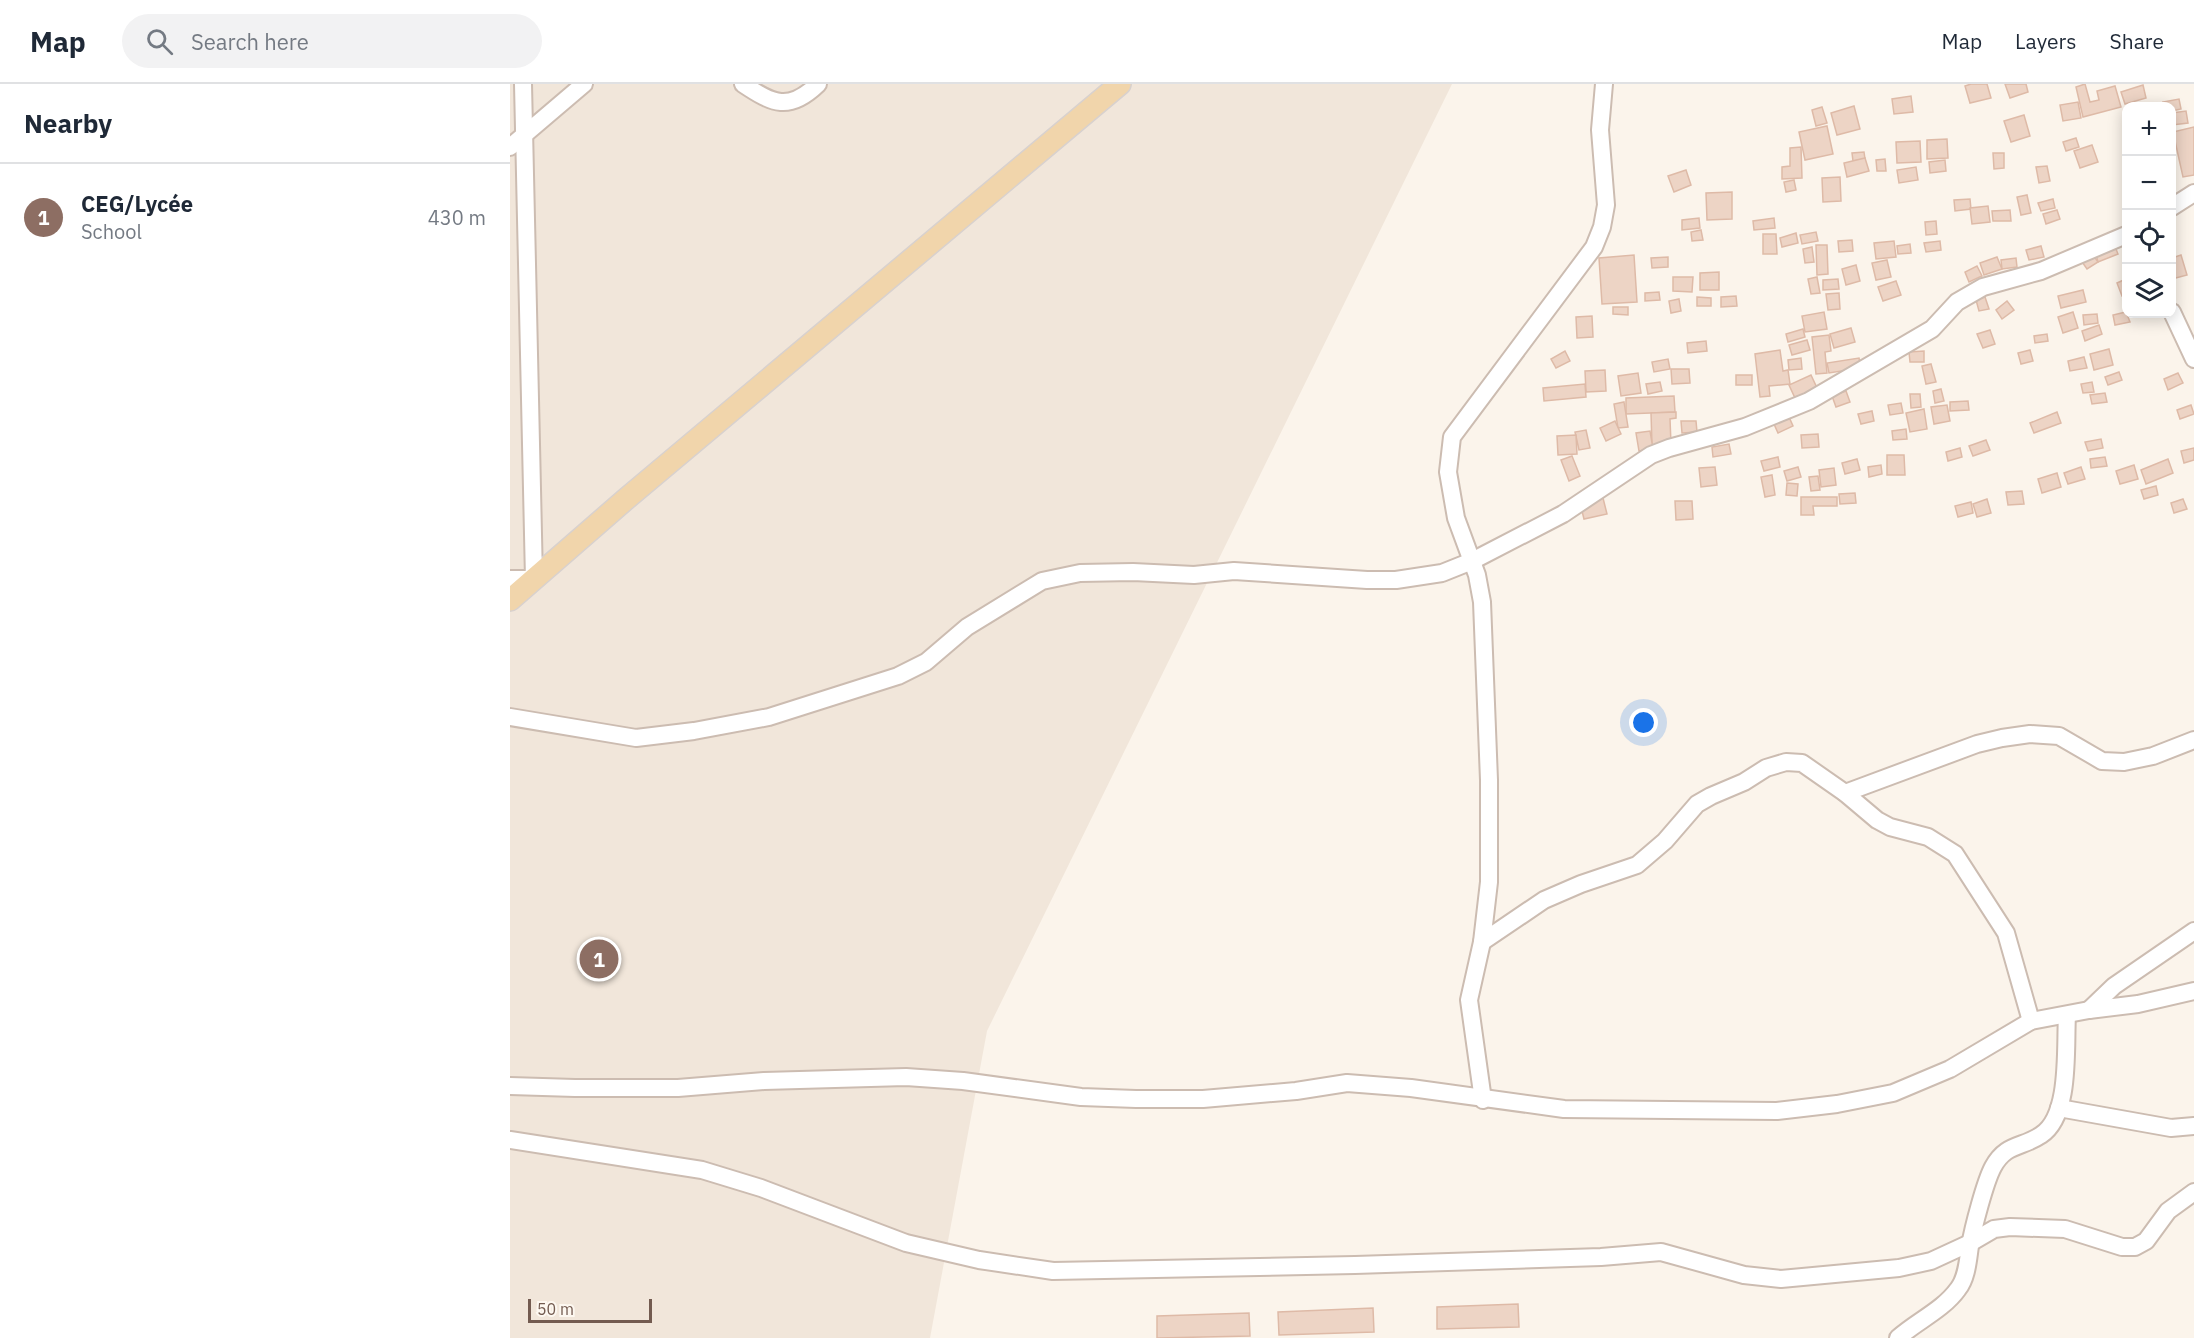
<!DOCTYPE html>
<meta charset="utf-8">
<style>
:root{--surface:#fff;--page:#f2f2f3;--text:#1f2937;--muted:#747a83;--line:#e0e1e3;--accent:#d6745e}
body{margin:0;font-family:"IBM Plex Sans",sans-serif;background:var(--page);color:var(--text)}
.controls{position:absolute;right:18px;top:18px;display:grid;overflow:hidden;border-radius:12px;box-shadow:0 3px 15px #0003}
.controls button{width:54px;height:54px;display:grid;place-items:center;padding:0;border:0;border-bottom:2px solid var(--line);background:var(--surface);color:var(--text);font:30px sans-serif}
.scale{position:absolute;left:18px;bottom:15px;width:124px;box-sizing:border-box;padding-left:6px;border:3px solid #735b50;border-top:0;font-size:16px;line-height:21px;white-space:nowrap;color:#735b50;-webkit-text-stroke:4px #fdf8f1;paint-order:stroke}
.you{position:absolute;left:1134px;top:639px;width:21px;height:21px;margin:-15px;border:4px solid #fff;border-radius:50%;background:#1a73e8;box-shadow:0 0 0 9px #1a73e833}
.badge{display:grid;place-items:center;width:39px;height:39px;border-radius:50%;background:var(--accent);color:#fff;font-size:20px;font-weight:700}
.pin{position:absolute;translate:-50% -50%;border:3px solid #fff;box-shadow:0 2px 6px #0006}
.list{margin:0;padding:0;list-style:none}
h2{display:flex;justify-content:space-between;align-items:center;height:78px;margin:0;padding:0 24px;font-size:26px}
h2 small{font-size:20px;font-weight:400;color:var(--muted)}
.list li{display:grid;grid-template-columns:39px 1fr auto;gap:18px;align-items:center;box-sizing:border-box;height:108px;padding:0 24px;border-top:2px solid var(--line)}
.list b{display:block;font-size:22px;white-space:nowrap}
.list p{margin:0;font-size:20px;white-space:nowrap;color:var(--muted)}
.list em{font-size:20px;font-style:normal;color:var(--muted)}
.icon{flex:none;width:33px;height:33px;fill:none;stroke:currentColor;stroke-width:2;stroke-linecap:round;stroke-linejoin:round}
.map{position:relative;flex:none;width:1684px;height:1254px;overflow:hidden}
header{display:flex;align-items:center;gap:36px;box-sizing:border-box;height:84px;padding:0 30px;background:var(--surface);border-bottom:2px solid var(--line)}
header strong{font-size:28px}
nav{display:flex;gap:33px;margin-inline-start:auto;font-size:21px}
.search{width:420px;height:54px;background:var(--page);display:flex;align-items:center;gap:15px;box-sizing:border-box;padding:0 21px;border-radius:33px;color:var(--muted);font-size:22px}
main{display:flex}
aside{flex:1;background:var(--surface)}
.map>svg:first-child{display:block}
.residential{fill:#f1e6da}
.building{fill:#edd4c5;stroke:#debaa7;stroke-width:1.5}
.lines{fill:none;stroke-linecap:round;stroke-linejoin:round}
.minor-casing{stroke:#ccbcb1;stroke-width:20}
.major-casing{stroke:#d8d1ce;stroke-width:24}
.minor{stroke:#fff;stroke-width:16}
.major{stroke:#f1d5ab;stroke-width:21}
</style>
<header>
<strong>Map</strong>
<div class="search"><svg class="icon" aria-label="search" viewBox="0 0 24 24"><circle cx="10" cy="10" r="6"/><path d="M15 15l6 6"/></svg>Search here</div>
<nav><a>Map</a><a>Layers</a><a>Share</a></nav>
</header>
<main>
<aside>
<h2>Nearby<small></small></h2>
<ul class="list">
<li><span class="badge" style="background:#8d6e63">1</span><div><b>CEG/Lycée</b><p>School</p></div><em>430 m</em></li>
</ul>
</aside>
<div class="map">
<svg width="1684" height="1254" viewBox="0 0 1684 1254">
<rect width="100%" height="100%" fill="#fbf4eb"/>
<path class="residential" d="M0,0H942L477,947L420,1254H0Z"/>
<g class="building">
<path d="M1461,0H1477L1481,14L1460,19L1455,2Z"/>
<path d="M1495,0H1516L1518,8L1500,14Z"/>
<path d="M1575,0L1580,18L1589,16L1587,7L1605,2L1611,23L1573,33L1566,3Z"/>
<path d="M1633,1L1636,14L1615,20L1611,8Z"/>
<path d="M1401,12L1403,28L1384,30L1382,15Z"/>
<path d="M1669,15L1671,25L1662,27V22H1655L1653,18Z"/>
<path d="M1568,18L1571,34L1553,37L1550,21Z"/>
<path d="M1344,22L1350,45L1327,51L1321,29Z"/>
<path d="M1312,23L1317,39L1306,42L1302,26Z"/>
<path d="M1676,27L1678,39L1662,41V29Z"/>
<path d="M1514,31L1520,52L1501,58L1494,37Z"/>
<path d="M1317,42L1323,70L1295,76L1289,48Z"/>
<path d="M1684,43V91L1673,93L1663,48Z"/>
<path d="M1566,54L1569,63L1556,67L1553,58Z"/>
<path d="M1437,55L1438,74L1417,75V56Z"/>
<path d="M1410,57L1411,78L1387,79L1386,58Z"/>
<path d="M1582,61L1588,78L1570,84L1564,67Z"/>
<path d="M1291,63L1292,94L1272,95V83L1280,82V64Z"/>
<path d="M1354,68L1355,75L1343,77L1342,69Z"/>
<path d="M1483,69H1494V84L1484,85Z"/>
<path d="M1355,74L1359,87L1337,93L1334,79Z"/>
<path d="M1375,75L1376,87H1367L1366,76Z"/>
<path d="M1435,76L1436,87L1420,89L1419,78Z"/>
<path d="M1537,82L1540,97L1529,99L1526,83Z"/>
<path d="M1406,83L1408,96L1389,99L1387,86Z"/>
<path d="M1176,86L1181,101L1164,108L1158,92Z"/>
<path d="M1330,93L1331,117L1313,118L1312,94Z"/>
<path d="M1284,96L1286,106L1276,108L1274,98Z"/>
<path d="M1222,108V135L1197,136L1196,109Z"/>
<path d="M1517,111L1521,129L1511,131L1507,113Z"/>
<path d="M1460,115L1461,125L1445,127L1444,116Z"/>
<path d="M1543,115L1545,124L1531,127L1528,119Z"/>
<path d="M1478,122L1480,138L1462,140L1460,124Z"/>
<path d="M1500,126L1501,137H1483L1482,127Z"/>
<path d="M1547,126L1550,135L1536,140L1533,130Z"/>
<path d="M1189,134L1190,144L1172,146V136Z"/>
<path d="M1264,134L1265,144L1244,146L1243,137Z"/>
<path d="M1426,137L1427,150L1416,151L1415,138Z"/>
<path d="M1191,146L1193,156L1182,157L1181,148Z"/>
<path d="M1306,148L1308,157L1292,160L1290,151Z"/>
<path d="M1286,149L1288,159L1272,163L1270,154Z"/>
<path d="M1253,150H1266L1267,170H1253Z"/>
<path d="M1342,156L1343,167L1329,168L1328,157Z"/>
<path d="M1384,157L1386,173L1366,175L1364,159Z"/>
<path d="M1430,157L1431,166L1416,168L1414,159Z"/>
<path d="M1400,160L1401,169L1388,170L1387,162Z"/>
<path d="M1604,160L1608,170L1588,178L1585,167Z"/>
<path d="M1306,161H1317L1318,190L1307,191Z"/>
<path d="M1531,162L1534,173L1519,176L1516,166Z"/>
<path d="M1302,163L1304,178L1295,179L1293,165Z"/>
<path d="M1581,168L1588,178L1577,185L1570,175Z"/>
<path d="M1124,171L1127,218L1092,220L1089,174Z"/>
<path d="M1671,171L1677,191L1662,195V174Z"/>
<path d="M1158,173V183L1142,184L1141,174Z"/>
<path d="M1487,173L1492,185L1474,191L1470,179Z"/>
<path d="M1506,174L1507,183L1492,185L1491,176Z"/>
<path d="M1377,176L1381,193L1366,196L1362,179Z"/>
<path d="M1346,181L1350,197L1336,201L1332,185Z"/>
<path d="M1467,182L1472,192L1459,198L1455,188Z"/>
<path d="M1209,188V206H1190V189Z"/>
<path d="M1163,193H1183L1182,208L1163,207Z"/>
<path d="M1307,193L1310,209L1301,210L1298,195Z"/>
<path d="M1328,195L1329,205L1313,206V196Z"/>
<path d="M1616,195V210L1612,212L1607,199Z"/>
<path d="M1386,197L1391,211L1373,217L1368,203Z"/>
<path d="M1573,206L1576,218L1551,224L1548,212Z"/>
<path d="M1149,208L1150,216L1135,217V209Z"/>
<path d="M1329,209L1330,225L1318,226L1316,210Z"/>
<path d="M1226,212L1227,222L1211,223V213Z"/>
<path d="M1187,213L1201,214V222H1187Z"/>
<path d="M1475,213L1479,225L1469,227L1466,216Z"/>
<path d="M1169,215L1171,227L1161,229L1159,217Z"/>
<path d="M1497,217L1504,226L1492,235L1486,226Z"/>
<path d="M1103,223H1118V231L1103,230Z"/>
<path d="M1314,228L1317,245L1295,248L1292,232Z"/>
<path d="M1563,228L1568,244L1553,249L1548,233Z"/>
<path d="M1616,228L1620,238L1605,241L1603,231Z"/>
<path d="M1587,230L1588,239L1574,241L1573,231Z"/>
<path d="M1082,232L1083,253L1067,254L1066,233Z"/>
<path d="M1589,241L1592,250L1575,257L1572,247Z"/>
<path d="M1341,244L1345,258L1324,264L1320,250Z"/>
<path d="M1293,245L1295,253L1278,258L1276,250Z"/>
<path d="M1480,246L1485,260L1473,264L1467,250Z"/>
<path d="M1537,250L1538,257L1525,259L1524,252Z"/>
<path d="M1319,251L1321,267L1315,268L1317,289L1306,290L1302,253Z"/>
<path d="M1297,256L1300,266L1282,271L1279,261Z"/>
<path d="M1196,257L1197,267L1178,269L1177,259Z"/>
<path d="M1599,265L1603,281L1584,286L1580,270Z"/>
<path d="M1270,266L1273,287L1278,286L1280,300L1259,302L1260,312L1250,313L1245,270Z"/>
<path d="M1520,266L1523,277L1511,280L1508,269Z"/>
<path d="M1055,267L1060,277L1046,284L1041,275Z"/>
<path d="M1414,267V278H1400L1399,268Z"/>
<path d="M1574,273L1577,284L1560,287L1558,277Z"/>
<path d="M1291,274L1292,285L1279,286L1278,276Z"/>
<path d="M1349,274L1351,284L1319,289L1317,279Z"/>
<path d="M1158,275L1160,285L1144,288L1142,278Z"/>
<path d="M1421,280L1426,298L1416,300L1412,282Z"/>
<path d="M1161,285H1179L1180,299L1162,300Z"/>
<path d="M1095,286L1096,307L1076,308L1075,287Z"/>
<path d="M1609,288L1612,296L1598,301L1595,293Z"/>
<path d="M1128,289L1131,309L1111,312L1108,292Z"/>
<path d="M1668,289L1673,299L1658,306L1654,295Z"/>
<rect x="1226" y="291" width="16" height="10"/>
<path d="M1301,291L1307,304L1285,314L1279,301Z"/>
<path d="M1150,298L1152,307L1138,310L1136,300Z"/>
<path d="M1582,298L1584,308L1573,309L1571,300Z"/>
<path d="M1075,300L1076,313L1034,317L1033,304Z"/>
<path d="M1431,305L1434,317L1425,319L1423,307Z"/>
<path d="M1336,307L1340,318L1326,323L1322,312Z"/>
<path d="M1595,309L1597,318L1582,320L1580,311Z"/>
<path d="M1400,310H1410L1411,323L1401,324Z"/>
<path d="M1164,312L1165,328L1116,330V314Z"/>
<path d="M1458,317L1459,326L1440,327V318Z"/>
<path d="M1114,318L1118,343L1108,344L1104,320Z"/>
<path d="M1391,319L1393,329L1380,331L1378,321Z"/>
<path d="M1437,321L1440,337L1424,340L1421,323Z"/>
<path d="M1681,321L1684,330L1670,335L1667,326Z"/>
<path d="M1414,325L1417,345L1400,348L1396,329Z"/>
<path d="M1362,327L1364,337L1351,340L1348,330Z"/>
<path d="M1166,328V334L1160,335L1161,360L1142,361L1141,329Z"/>
<path d="M1547,328L1551,339L1524,349L1520,339Z"/>
<path d="M1279,333L1283,342L1268,349L1264,340Z"/>
<path d="M1105,337L1111,350L1096,357L1090,344Z"/>
<path d="M1171,337H1186L1187,348L1172,349Z"/>
<path d="M1396,345L1397,355L1383,356L1382,347Z"/>
<path d="M1076,346L1080,364L1069,366L1065,348Z"/>
<path d="M1140,347L1143,365L1129,367L1126,349Z"/>
<path d="M1308,350L1309,363L1292,364L1291,351Z"/>
<path d="M1066,351L1067,370L1048,371L1047,352Z"/>
<path d="M1591,355L1593,364L1578,367L1575,358Z"/>
<path d="M1476,356L1480,366L1463,372L1459,362Z"/>
<path d="M1219,360L1221,370L1203,373L1202,363Z"/>
<path d="M1450,364L1452,373L1438,377L1436,368Z"/>
<path d="M1684,364V376L1674,379L1671,367Z"/>
<path d="M1377,371H1394L1395,391H1377Z"/>
<path d="M1062,372L1070,392L1059,397L1051,376Z"/>
<path d="M1268,373L1270,383L1254,387L1251,377Z"/>
<path d="M1595,373L1597,382L1581,384L1580,375Z"/>
<path d="M1347,375L1350,386L1335,390L1332,379Z"/>
<path d="M1658,375L1663,389L1636,400L1631,386Z"/>
<path d="M1371,381L1372,390L1359,393L1358,383Z"/>
<path d="M1624,381L1628,395L1610,400L1606,387Z"/>
<path d="M1205,383L1207,401L1191,403L1189,384Z"/>
<path d="M1288,383L1291,393L1277,397L1274,387Z"/>
<path d="M1571,383L1575,395L1558,400L1554,389Z"/>
<path d="M1324,384L1326,401L1311,403L1309,386Z"/>
<path d="M1547,389L1551,403L1532,409L1528,395Z"/>
<path d="M1262,391L1265,411L1255,413L1251,393Z"/>
<path d="M1308,392L1310,406L1301,407L1299,393Z"/>
<path d="M1277,399L1288,400L1287,412L1276,411Z"/>
<path d="M1646,402L1648,411L1634,415L1631,406Z"/>
<path d="M1512,407L1514,420L1498,421L1496,408Z"/>
<path d="M1345,409L1346,419L1330,420L1329,410Z"/>
<path d="M1291,413H1327V422H1303L1304,431H1291Z"/>
<path d="M1093,414L1097,430L1074,435L1070,419Z"/>
<path d="M1477,415L1481,429L1467,433L1463,420Z"/>
<path d="M1673,415L1677,425L1664,429L1661,419Z"/>
<path d="M1165,417H1182L1183,435L1166,436Z"/>
<path d="M1461,418L1463,429L1448,433L1445,422Z"/>
<path d="M1008,1220L1009,1243L927,1245V1223Z"/>
<path d="M863,1224L864,1248L769,1251L768,1228Z"/>
<path d="M739,1229L740,1252L647,1254V1232Z"/>
</g>
<g class="lines">
<g class="minor-casing">
<g id="minor">
<path d="M233,0C263,20 279,28 308,0"/>
<path d="M0,63L74,0"/>
<path d="M1662,123L1684,109"/>
<path d="M1662,228L1684,275"/>
<path d="M0,495H24L13,0"/>
<path d="M0,633L126,654L184,647L259,633L388,592L416,578L457,543L532,497L570,489L623,488L684,491L724,487L857,496H886L932,489L962,477L1053,430L1141,371L1159,364L1235,343L1299,317L1422,245L1447,218L1473,203L1531,187L1616,151"/>
<path d="M1335,709L1467,660L1492,654L1520,650L1549,652L1592,677L1614,678L1643,672L1684,656"/>
<path d="M972,858L1034,816L1071,800L1127,781L1155,757L1187,720L1201,712L1234,698L1256,684L1276,678L1292,679L1335,709L1367,736L1380,743L1418,753L1445,770L1496,849L1521,937"/>
<path d="M1579,926L1604,902L1684,847"/>
<path d="M0,1002L65,1004H168L254,997L396,993L453,997L571,1013L626,1015H693L786,1007L837,999L901,1004L1054,1025L1267,1027L1327,1020L1383,1009L1440,985L1521,937L1579,926L1628,920L1684,907"/>
<path d="M973,1016L959,916L972,858L979,798V696L972,518L967,491L946,434L938,388L942,353L1084,163L1092,143L1096,121L1090,46L1094,0"/>
<path d="M1549,1024L1661,1044L1684,1042"/>
<path d="M0,1056L192,1086L251,1104L396,1159L469,1176L543,1187L845,1181L1091,1173L1151,1168L1234,1191L1271,1195L1389,1184L1421,1177L1460,1159L1484,1145L1500,1143L1555,1145L1612,1163H1625L1636,1157L1658,1127L1684,1108"/>
<path d="M1388,1254C1407,1237 1433,1226 1448,1205C1457,1194 1458,1175 1460,1162C1463,1144 1475,1098 1483,1083C1496,1059 1512,1064 1531,1051C1561,1032 1555,963 1557,931"/>
</g>
</g>
<g class="major-casing">
<path id="major" d="M0,516L116,415L610,0"/>
</g>
<use href="#minor" class="minor"/>
<use href="#major" class="major"/>
</g>
</svg>
<div class="controls">
<button>+</button>
<button>−</button>
<button><svg class="icon" aria-label="locate" viewBox="0 0 24 24"><circle cx="12" cy="12" r="6"/><path d="M12 2v4M12 18v4M2 12h4M18 12h4"/></svg></button>
<button><svg class="icon" aria-label="layers" viewBox="0 0 24 24"><path d="M12 4l9 5-9 5-9-5zM3 14l9 5 9-5"/></svg></button>
</div>
<div class="scale">50 m</div>
<div class="you"></div>
<div class="pin badge" style="left:89px;top:875px;background:#8d6e63">1</div>
</div>
</main>
